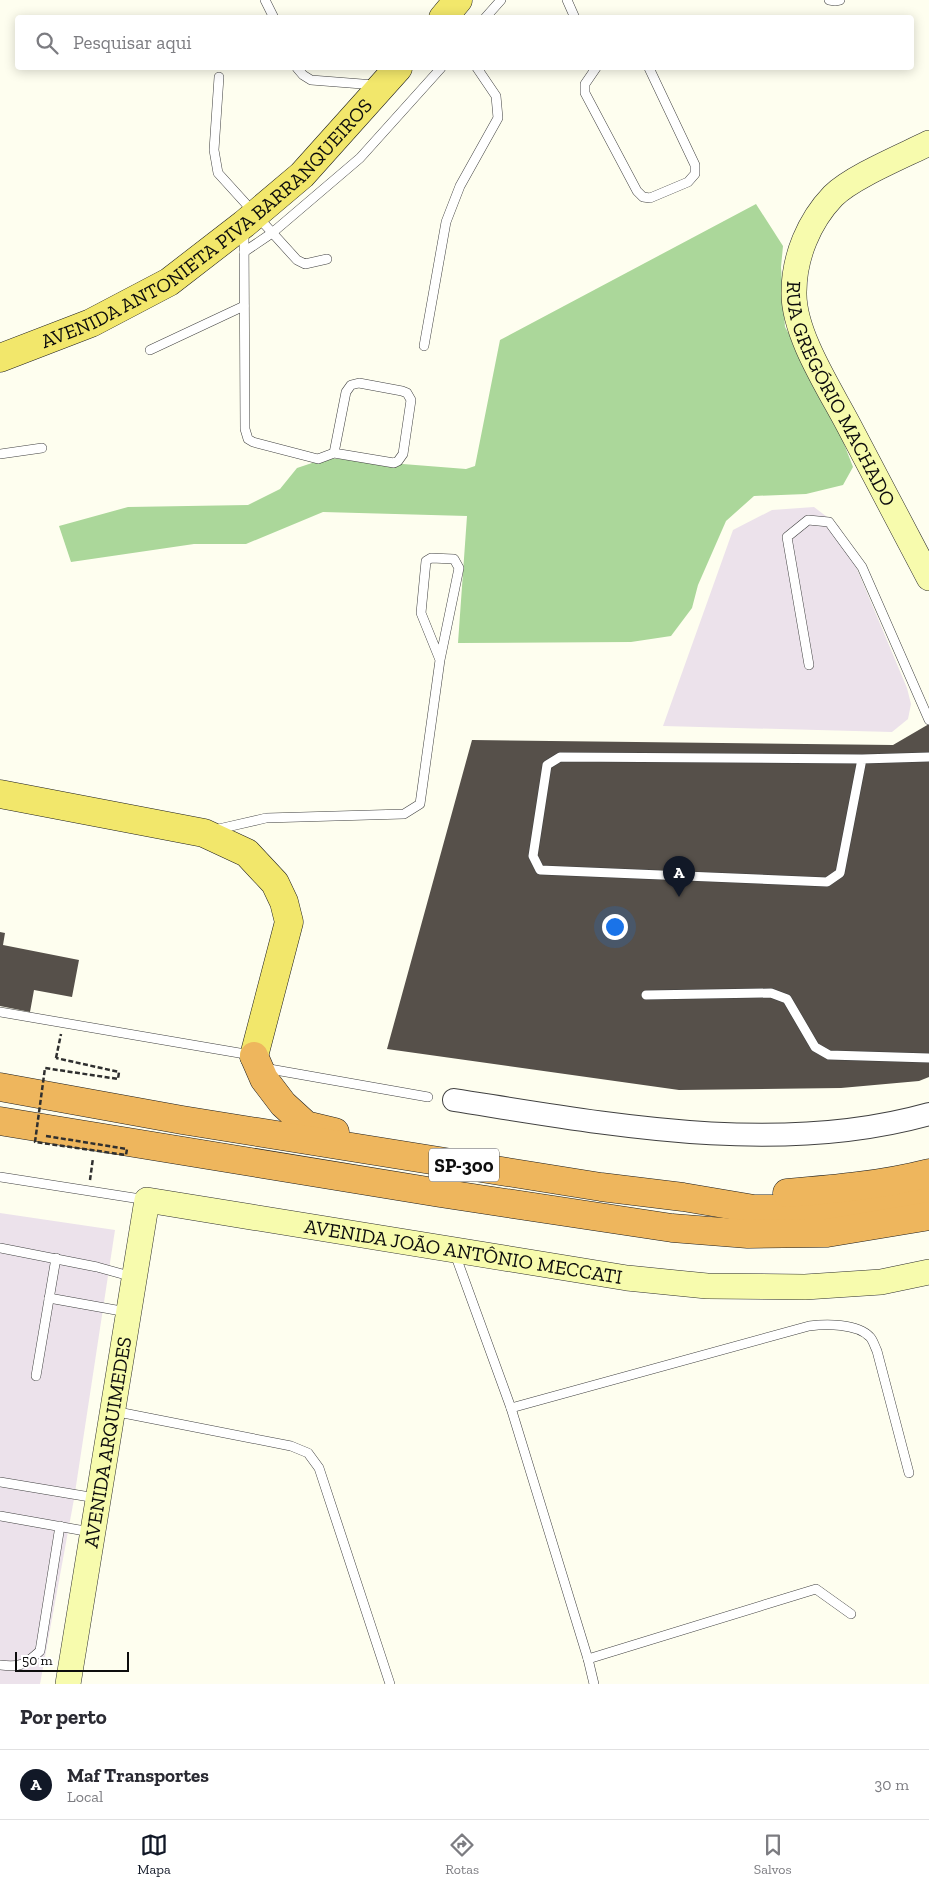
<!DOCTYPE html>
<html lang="pt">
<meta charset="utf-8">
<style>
:root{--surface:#fff;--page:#f2f2f3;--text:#2b2b33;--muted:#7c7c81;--line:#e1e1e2;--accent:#111827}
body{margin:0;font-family:"Zilla Slab",serif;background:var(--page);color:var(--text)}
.scale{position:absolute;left:15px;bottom:12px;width:114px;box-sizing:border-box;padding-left:5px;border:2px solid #0d0d0d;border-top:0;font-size:14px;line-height:18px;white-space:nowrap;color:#0d0d0d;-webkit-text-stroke:4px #fff;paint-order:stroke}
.you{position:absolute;left:614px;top:926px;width:18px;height:18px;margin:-12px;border:4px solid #fff;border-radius:50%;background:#1a73e8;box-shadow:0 0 0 8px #1a73e833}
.badge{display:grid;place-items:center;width:32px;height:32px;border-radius:50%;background:var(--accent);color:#fff;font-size:16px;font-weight:700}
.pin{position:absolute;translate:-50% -41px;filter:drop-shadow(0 1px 2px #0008)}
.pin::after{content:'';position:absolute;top:26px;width:18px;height:15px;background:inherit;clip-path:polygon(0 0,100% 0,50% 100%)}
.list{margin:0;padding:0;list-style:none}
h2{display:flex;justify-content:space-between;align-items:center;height:65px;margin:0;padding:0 20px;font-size:21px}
h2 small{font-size:16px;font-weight:400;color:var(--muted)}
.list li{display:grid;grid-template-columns:32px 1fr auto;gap:15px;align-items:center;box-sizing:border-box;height:70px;padding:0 20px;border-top:1px solid var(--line)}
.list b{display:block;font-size:19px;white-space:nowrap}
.list p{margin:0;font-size:16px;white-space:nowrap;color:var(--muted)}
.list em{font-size:16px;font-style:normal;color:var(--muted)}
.icon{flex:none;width:28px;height:28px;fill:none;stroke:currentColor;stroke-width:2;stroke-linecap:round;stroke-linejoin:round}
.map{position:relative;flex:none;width:929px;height:1684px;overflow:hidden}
.search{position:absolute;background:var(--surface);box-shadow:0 2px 12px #0003;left:15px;right:15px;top:15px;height:55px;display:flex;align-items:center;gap:12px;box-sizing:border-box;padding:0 18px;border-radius:5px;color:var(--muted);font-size:19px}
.sheet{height:135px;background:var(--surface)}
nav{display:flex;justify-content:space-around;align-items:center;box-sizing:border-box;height:70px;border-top:1px solid var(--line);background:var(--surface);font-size:14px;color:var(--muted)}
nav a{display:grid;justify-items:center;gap:2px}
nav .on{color:var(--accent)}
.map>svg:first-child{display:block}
.industrial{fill:#ece2eb}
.forest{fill:#abd79a}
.building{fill:#56504a}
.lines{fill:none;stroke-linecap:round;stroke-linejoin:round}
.service-casing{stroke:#404040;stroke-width:10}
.tertiary-casing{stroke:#404040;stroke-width:24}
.secondary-casing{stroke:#2f2f2f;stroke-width:26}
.primary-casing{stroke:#1e1e1e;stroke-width:29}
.motorway-casing{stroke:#1e1e1e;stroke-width:29}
.path{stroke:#2f2f2f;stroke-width:2.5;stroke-dasharray:5 2.5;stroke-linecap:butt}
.service{stroke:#fff;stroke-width:9}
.tertiary{stroke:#fff;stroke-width:22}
.secondary{stroke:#f7fbad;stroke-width:25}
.primary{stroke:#f2e76b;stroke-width:28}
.motorway{stroke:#eeb65d;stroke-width:28}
.path-bridge{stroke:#2f2f2f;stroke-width:2.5;stroke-dasharray:5 2.5;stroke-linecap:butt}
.labels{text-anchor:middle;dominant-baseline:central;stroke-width:5;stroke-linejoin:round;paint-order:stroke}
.shield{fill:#fff;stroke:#565656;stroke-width:1}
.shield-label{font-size:19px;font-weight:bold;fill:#0d0d0d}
.street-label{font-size:20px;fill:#0d0d0d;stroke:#fff}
</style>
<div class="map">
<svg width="929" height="1684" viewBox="0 0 929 1684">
<rect width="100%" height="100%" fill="#fefeef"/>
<g class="industrial">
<path d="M814,507L839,526L907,688L911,704L908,719L892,732L663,726L733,530L772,510Z"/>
<path d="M0,1213L115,1230L74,1499L40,1684H0Z"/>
</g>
<path class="forest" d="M756,204L783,246L781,267L785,327L827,400L853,467L843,485L806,494L754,496L726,521L698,585L692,608L671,636L631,642L458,643L467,516L323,512L246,544H194L71,562L59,526L128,507L248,505L280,489L297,468L327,458L466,469L475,466L500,340Z"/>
<g class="building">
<path d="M929,724V1077L919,1081L841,1088L679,1090L387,1049L472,740L893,745Z"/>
<path d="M0,932L5,933L3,945L79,960L72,997L34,990L30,1012L0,1006Z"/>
</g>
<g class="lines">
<g class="service-casing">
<g id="service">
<path d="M265,0L274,18"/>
<path d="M567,0L575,18"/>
<path d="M829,0L835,1L840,0"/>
<path d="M485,18L501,0"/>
<path d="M297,68L303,75L311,80L375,85"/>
<path d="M596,68L585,84V93L637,191L643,197L650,198L688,182L695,174V165L649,68"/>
<path d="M219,77L214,150L218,173L297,260L305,264L327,259"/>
<path d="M244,230L245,429L248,439L253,442L318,459L334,453L394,463L398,461L403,454L411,400L407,393L402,391L359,383L351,385L346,392L334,453"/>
<path d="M244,252L272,233L360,158L441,68"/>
<path d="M424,346L446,222L460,186L498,118L496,96L477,68"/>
<path d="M150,350L244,306"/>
<path d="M0,454L42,448"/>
<path d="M809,665L787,537L808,520L829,522L862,567L929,720"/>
<path d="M862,759L840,873L827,882L540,870L533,856L547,765L560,757L862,759L929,757"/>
<path d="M214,830L266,818L404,814L420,804L440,660L459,568L454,559L431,558L426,561L421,613L440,660"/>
<path d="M646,995L771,993L787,999L815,1047L829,1055L929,1058"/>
<path d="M0,1012L251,1055"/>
<path d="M264,1068L428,1097"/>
<path d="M0,1177L147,1200"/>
<path d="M0,1248L97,1267L133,1277"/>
<path d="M455,1254L511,1408L588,1659L594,1684"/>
<path d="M49,1298L127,1312"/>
<path d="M36,1376L56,1258"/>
<path d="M511,1408L809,1326C825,1324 857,1323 870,1337C873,1340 875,1347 877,1351L909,1473"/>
<path d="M113,1411L291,1446L308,1453L319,1468L390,1684"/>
<path d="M0,1482L96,1498"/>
<path d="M0,1516L91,1532"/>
<path d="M588,1659L816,1589L851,1614"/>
<path d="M0,1665C20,1668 26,1664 40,1651L60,1526"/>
</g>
</g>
<g class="tertiary-casing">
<path id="tertiary" d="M454,1100C607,1124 776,1157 929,1114"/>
</g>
<g class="secondary-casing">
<g id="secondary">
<path id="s1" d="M929,143C903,156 852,177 833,196C809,221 794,257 794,292C793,333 829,388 848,424C875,475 902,527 929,578"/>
<path id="s2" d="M68,1684L147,1200L627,1278L707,1286L805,1287L881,1282L929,1272"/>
</g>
</g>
<g class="primary-casing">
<g id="primary">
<path d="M443,18L458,0"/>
<path id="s3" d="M0,358L91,323L169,282L244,224L302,175L398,68"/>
<path d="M0,794L204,833L247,853L275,883L284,902L289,922L254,1056"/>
</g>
</g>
<g class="motorway-casing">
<g id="motorway">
<path d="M254,1056L264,1079L283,1104L306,1125L335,1132"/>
<path d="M0,1087L182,1120L601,1187L683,1197L754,1209H828L888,1203L929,1194"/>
<path d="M0,1121L440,1193L672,1228L748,1234L827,1233L929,1216"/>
<path d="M787,1193C835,1189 882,1185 929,1173"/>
</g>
</g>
<g class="path">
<path d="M56,1058L61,1034"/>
<path d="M90,1180L93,1158"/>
</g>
<use href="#service" class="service"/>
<use href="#tertiary" class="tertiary"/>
<use href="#secondary" class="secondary"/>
<use href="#primary" class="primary"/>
<use href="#motorway" class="motorway"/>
<path class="path-bridge" d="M46,1136L127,1149L126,1155L35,1142L45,1068L118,1079L119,1072L56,1058"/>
</g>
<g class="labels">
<rect class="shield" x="429" y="1148.5" width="70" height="33" rx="4"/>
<g class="shield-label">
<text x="464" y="1165">SP-300</text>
</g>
<g class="street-label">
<text stroke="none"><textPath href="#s3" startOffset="250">AVENIDA ANTONIETA PIVA BARRANQUEIROS</textPath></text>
<text stroke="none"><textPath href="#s1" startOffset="328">RUA GREGÓRIO MACHADO</textPath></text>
<text stroke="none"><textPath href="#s2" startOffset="811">AVENIDA JOÃO ANTÔNIO MECCATI</textPath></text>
<text stroke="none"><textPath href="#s2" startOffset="245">AVENIDA ARQUIMEDES</textPath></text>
</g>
</g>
</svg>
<div class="scale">50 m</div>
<div class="you"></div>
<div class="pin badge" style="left:679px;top:897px">A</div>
<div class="search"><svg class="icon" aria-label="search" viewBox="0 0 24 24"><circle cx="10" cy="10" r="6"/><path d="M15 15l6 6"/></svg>Pesquisar aqui</div>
</div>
<section class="sheet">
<h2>Por perto<small></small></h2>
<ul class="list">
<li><span class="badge">A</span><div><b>Maf Transportes</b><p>Local</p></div><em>30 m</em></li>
</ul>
</section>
<nav>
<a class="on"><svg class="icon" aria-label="map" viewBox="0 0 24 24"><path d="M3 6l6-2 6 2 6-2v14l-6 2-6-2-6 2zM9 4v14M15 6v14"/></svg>Mapa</a>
<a><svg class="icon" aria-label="directions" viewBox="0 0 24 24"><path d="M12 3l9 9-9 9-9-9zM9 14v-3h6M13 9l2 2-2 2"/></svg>Rotas</a>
<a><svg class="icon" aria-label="saved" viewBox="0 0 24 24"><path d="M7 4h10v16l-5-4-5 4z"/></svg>Salvos</a>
</nav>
